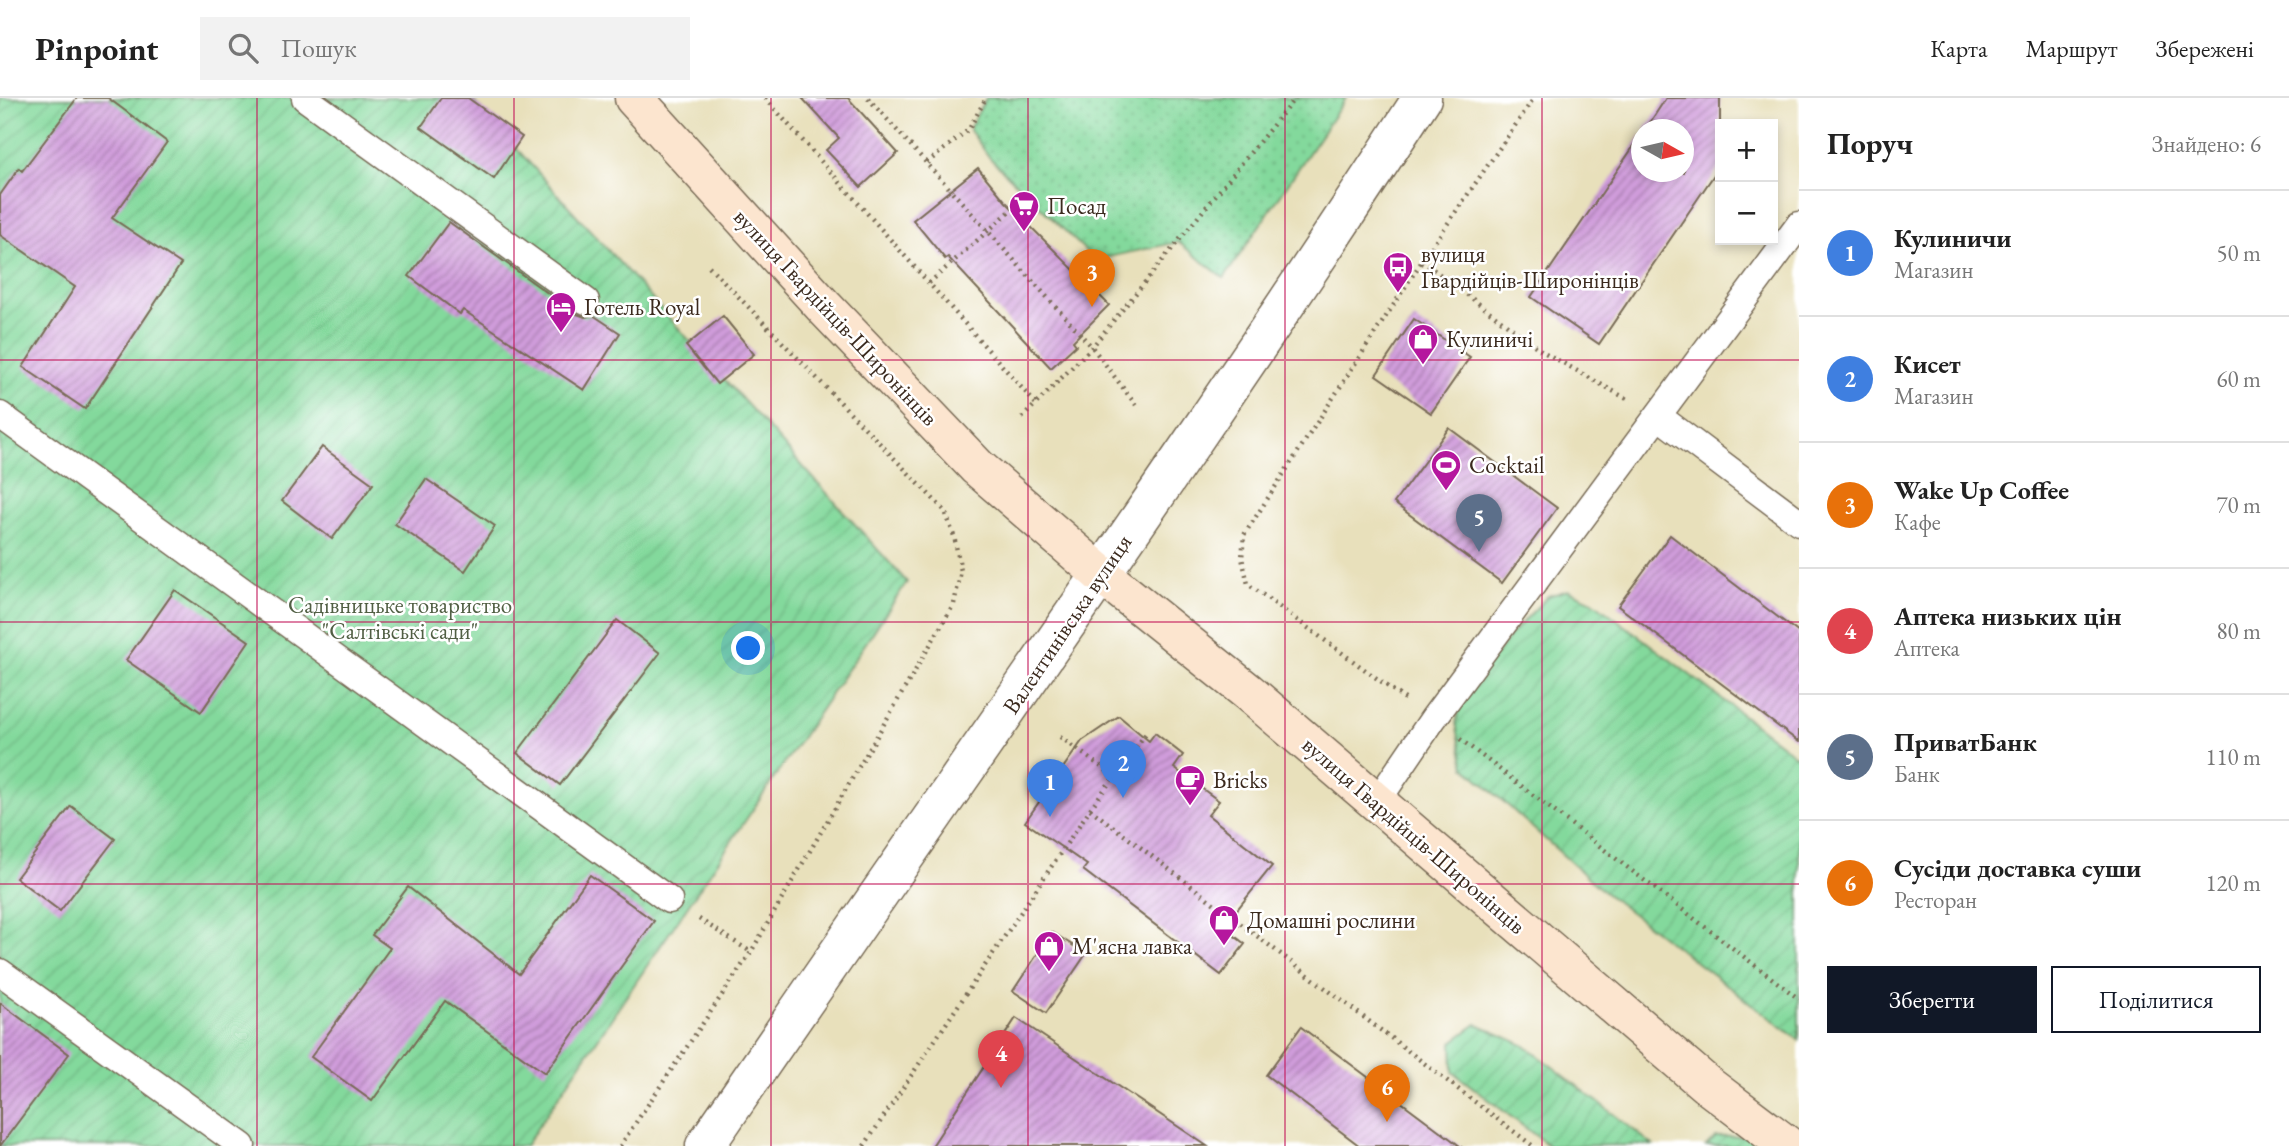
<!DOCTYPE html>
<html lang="uk">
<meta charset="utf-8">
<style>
:root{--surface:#fff;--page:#f2f2f2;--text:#222;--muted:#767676;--line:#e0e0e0;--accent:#111827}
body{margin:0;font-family:"EB Garamond",serif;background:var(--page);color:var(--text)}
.controls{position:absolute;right:21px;top:21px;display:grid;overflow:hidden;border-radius:0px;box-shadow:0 4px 10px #0003}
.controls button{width:63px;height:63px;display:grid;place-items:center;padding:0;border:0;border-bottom:2px solid var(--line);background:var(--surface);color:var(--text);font:35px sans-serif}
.compass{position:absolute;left:1631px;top:21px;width:63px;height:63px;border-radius:50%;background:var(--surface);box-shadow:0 4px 10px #0003;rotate:98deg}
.you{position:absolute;left:749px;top:551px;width:24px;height:24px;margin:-18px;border:5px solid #fff;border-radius:50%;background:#1a73e8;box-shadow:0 0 0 10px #1a73e833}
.badge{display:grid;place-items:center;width:46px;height:46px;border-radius:50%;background:var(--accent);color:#fff;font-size:23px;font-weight:700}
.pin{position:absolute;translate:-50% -58px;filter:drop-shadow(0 2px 4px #0008)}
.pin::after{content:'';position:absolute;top:37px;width:24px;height:21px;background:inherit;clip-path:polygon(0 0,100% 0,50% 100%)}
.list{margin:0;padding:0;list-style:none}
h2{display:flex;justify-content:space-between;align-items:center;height:91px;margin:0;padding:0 28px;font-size:30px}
h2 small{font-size:23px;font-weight:400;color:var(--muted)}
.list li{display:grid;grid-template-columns:46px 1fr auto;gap:21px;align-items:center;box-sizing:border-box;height:126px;padding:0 28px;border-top:2px solid var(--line)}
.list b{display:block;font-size:26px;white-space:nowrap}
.list p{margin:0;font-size:23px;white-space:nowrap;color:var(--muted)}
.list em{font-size:23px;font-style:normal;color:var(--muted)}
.actions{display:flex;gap:14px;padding:21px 28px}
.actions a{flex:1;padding:16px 0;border:2px solid var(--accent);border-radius:0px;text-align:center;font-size:24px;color:var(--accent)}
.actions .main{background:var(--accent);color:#fff}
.icon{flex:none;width:38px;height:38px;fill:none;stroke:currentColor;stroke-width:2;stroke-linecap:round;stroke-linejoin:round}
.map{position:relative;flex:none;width:1799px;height:1048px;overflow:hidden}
header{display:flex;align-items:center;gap:42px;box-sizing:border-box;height:98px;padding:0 35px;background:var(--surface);border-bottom:2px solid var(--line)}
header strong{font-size:33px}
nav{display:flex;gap:38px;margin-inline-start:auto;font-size:24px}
.search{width:490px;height:63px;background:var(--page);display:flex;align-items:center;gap:18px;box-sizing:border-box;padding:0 24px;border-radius:0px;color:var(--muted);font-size:26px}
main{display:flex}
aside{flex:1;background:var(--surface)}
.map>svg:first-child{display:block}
.grass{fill:url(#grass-dots);stroke:#5f825d;stroke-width:2}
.garden{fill:url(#garden-furrows);stroke:#5f825d;stroke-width:2}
.building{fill:url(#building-hatch)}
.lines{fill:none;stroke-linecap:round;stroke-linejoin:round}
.service-casing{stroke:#786a55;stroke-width:29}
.tertiary-casing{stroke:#786a55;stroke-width:41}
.secondary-casing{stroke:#786a55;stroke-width:41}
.path{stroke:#786a55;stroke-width:4.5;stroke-dasharray:2 5;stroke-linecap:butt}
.service{stroke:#fff;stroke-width:26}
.tertiary{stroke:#fff;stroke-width:38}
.secondary{stroke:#fce5cf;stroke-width:38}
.grid{fill:none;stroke:#c2185b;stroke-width:2;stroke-opacity:0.55}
.labels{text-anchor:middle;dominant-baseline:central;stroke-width:5;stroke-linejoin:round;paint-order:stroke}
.poi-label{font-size:23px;fill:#3b2a1e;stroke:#fff;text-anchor:start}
.street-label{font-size:23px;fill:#3b2a1e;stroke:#fff}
.park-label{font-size:23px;fill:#515f44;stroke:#fff}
</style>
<header>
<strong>Pinpoint</strong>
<div class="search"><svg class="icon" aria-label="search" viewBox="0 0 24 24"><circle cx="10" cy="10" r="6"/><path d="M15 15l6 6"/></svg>Пошук</div>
<nav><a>Карта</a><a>Маршрут</a><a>Збережені</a></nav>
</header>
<main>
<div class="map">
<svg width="1799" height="1048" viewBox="0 0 1799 1048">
<defs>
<pattern id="grass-dots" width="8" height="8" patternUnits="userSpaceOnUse" patternTransform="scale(1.75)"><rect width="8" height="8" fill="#83d99c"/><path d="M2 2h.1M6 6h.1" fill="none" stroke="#72ba86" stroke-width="1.8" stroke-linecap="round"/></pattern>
<pattern id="garden-furrows" width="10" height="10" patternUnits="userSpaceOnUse" patternTransform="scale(1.75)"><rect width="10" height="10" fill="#83d99c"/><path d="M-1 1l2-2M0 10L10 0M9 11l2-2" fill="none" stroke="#72ba86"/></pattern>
<pattern id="building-hatch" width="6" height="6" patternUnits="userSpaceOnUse" patternTransform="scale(1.75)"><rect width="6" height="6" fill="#d09cdb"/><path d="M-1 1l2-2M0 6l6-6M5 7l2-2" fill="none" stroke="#aa7fb1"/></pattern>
</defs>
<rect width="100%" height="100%" fill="#fff"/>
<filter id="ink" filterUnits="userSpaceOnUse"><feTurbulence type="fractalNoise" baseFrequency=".0143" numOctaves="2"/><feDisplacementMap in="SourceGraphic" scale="14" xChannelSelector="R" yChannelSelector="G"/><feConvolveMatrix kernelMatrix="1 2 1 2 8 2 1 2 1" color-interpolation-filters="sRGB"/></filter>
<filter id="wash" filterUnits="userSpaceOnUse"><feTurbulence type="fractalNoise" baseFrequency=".00686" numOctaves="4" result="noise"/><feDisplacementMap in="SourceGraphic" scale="28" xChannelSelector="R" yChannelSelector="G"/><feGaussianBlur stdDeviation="1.57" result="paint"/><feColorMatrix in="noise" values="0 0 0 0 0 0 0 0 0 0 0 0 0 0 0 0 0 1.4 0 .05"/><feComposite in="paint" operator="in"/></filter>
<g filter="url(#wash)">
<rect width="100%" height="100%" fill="#e8e0bb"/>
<path class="grass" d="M986,0H1346L1224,180L1178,144L1095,162L990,60L969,31Z"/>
<g class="garden">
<path d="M0,0H471L907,484L525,1048H0Z"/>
<path d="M1568,492L1593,503L1799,660V942L1604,794L1465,669L1456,625L1460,607L1512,535L1548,498Z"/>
<path d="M1477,926L1526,948L1653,1047L1549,1048L1453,974L1452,944Z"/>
<path d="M1751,1038L1763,1048H1706L1716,1039Z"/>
</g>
<g id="blocks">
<g class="building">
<path d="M77,0H108L167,44L112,120L181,166L85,311L23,269L75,189L0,137V97L19,70L22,73Z"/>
<path d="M441,0H468L522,39L494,81L421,29Z"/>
<path d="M802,0H848L898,55L861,89L826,52L839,40Z"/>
<path d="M1666,0H1720V68L1599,246L1531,199L1642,36V74H1684V32H1645Z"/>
<path d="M978,70L1006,104L1109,207L1073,243L1076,247L1051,270L948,159L945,161L913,122Z"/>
<path d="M449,124L577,216L585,219L593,217L620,235L584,292L463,212L460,216L409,178Z"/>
<path d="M723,218L754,256L717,286L686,248Z"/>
<path d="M1414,221L1470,259L1431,315L1376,277Z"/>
<path d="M1449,330L1557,410L1502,485L1394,405Z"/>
<path d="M322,349L373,386L332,441L282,403Z"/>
<path d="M426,381L495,428L465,473L395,426Z"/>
<path d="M1670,437L1799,535V644L1618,508Z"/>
<path d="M175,492L249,543L201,614L126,562Z"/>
<path d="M617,522L660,555L560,687L517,655Z"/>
<path d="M1119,618L1149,643L1155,635L1183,657L1174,670L1219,703L1208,717L1272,768L1223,829L1245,846L1221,877L1083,772L1087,767L1025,724L1082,643Z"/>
<path d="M71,708L115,741L60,813L16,780Z"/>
<path d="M590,777L654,823L545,975L445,903L372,1003L311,959L390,850L372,837L408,789L519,876Z"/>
<path d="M1052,834L1086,856L1046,915L1013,893Z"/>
<path d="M0,905L69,956L0,1048Z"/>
<path d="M1016,920L1207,1048H932Z"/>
<path d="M1301,929L1460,1048H1360L1266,977Z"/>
</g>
</g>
</g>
<g filter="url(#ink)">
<use href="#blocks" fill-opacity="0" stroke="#786a55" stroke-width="2"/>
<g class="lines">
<g class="service-casing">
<g id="service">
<path d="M305,0L586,203"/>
<path d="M0,317L669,802"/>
<path d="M1658,318L1799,424"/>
<path d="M1376,705L1433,621L1799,127"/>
<path d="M0,874L242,1048"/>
</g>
</g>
<g class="tertiary-casing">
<path id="tertiary" d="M705,1048C944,698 1192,355 1422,0"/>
</g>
<g class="secondary-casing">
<path id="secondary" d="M634,0L825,210L977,369L1102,477L1248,594L1706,986L1788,1048"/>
</g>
<g class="path">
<path d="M765,0L1036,306"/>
<path d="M868,0L1092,249L1136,307"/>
<path d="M927,65L969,31L986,0"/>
<path d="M1422,163L1542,253L1627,301"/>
<path d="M929,185L1016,108"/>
<path d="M1022,320L1092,249L1295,0"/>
<path d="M1405,601L1248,486L1242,460L1244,437L1422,163L1534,0"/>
<path d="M1060,639L1114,678"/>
<path d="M1460,641L1799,901"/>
<path d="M1090,711L1533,1048"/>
<path d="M699,821L751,854"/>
<path d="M620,1048L751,854L954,506L961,473L954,438L945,413L706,165"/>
<path d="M864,1048L1090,711L1147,634"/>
</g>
<use href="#service" class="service"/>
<use href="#tertiary" class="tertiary"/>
<use href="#secondary" class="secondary"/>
</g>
</g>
<path class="grid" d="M257,0V1048M514,0V1048M771,0V1048M1028,0V1048M1285,0V1048M1542,0V1048M0,262H1799M0,524H1799M0,786H1799"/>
<defs>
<g id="supermarket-pin" transform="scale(1.575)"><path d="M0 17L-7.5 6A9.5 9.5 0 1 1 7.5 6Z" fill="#b5179e" stroke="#fff"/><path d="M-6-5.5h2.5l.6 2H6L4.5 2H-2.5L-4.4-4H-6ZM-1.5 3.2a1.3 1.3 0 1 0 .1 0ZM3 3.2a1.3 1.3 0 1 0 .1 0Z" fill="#fff"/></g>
<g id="bus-pin" transform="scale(1.575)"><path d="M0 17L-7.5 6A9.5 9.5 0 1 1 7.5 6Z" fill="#b5179e" stroke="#fff"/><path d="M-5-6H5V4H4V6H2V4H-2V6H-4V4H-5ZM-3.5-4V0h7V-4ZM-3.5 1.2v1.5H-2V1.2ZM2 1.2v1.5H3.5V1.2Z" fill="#fff"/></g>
<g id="hotel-pin" transform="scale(1.575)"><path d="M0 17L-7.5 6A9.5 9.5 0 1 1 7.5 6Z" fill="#b5179e" stroke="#fff"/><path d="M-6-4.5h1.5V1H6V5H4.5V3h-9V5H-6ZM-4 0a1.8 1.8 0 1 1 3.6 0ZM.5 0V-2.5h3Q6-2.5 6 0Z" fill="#fff"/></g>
<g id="shop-pin" transform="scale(1.575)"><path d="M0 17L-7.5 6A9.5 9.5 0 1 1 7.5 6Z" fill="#b5179e" stroke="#fff"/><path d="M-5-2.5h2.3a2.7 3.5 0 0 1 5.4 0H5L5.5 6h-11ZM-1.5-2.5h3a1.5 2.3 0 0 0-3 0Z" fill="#fff"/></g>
<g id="stadium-pin" transform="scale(1.575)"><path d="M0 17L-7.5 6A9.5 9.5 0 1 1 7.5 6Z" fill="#b5179e" stroke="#fff"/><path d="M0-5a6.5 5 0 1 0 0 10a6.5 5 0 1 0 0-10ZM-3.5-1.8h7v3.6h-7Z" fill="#fff"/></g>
<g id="cafe-pin" transform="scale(1.575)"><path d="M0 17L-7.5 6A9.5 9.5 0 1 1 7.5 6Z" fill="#b5179e" stroke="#fff"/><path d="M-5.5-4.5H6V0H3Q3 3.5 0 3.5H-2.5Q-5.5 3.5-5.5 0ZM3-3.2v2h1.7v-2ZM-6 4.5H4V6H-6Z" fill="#fff"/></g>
</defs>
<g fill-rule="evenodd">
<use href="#supermarket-pin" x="1024" y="108"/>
<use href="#bus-pin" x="1398" y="169"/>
<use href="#hotel-pin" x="561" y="209"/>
<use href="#shop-pin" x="1423" y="241"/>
<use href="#stadium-pin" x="1446" y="367"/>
<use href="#cafe-pin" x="1190" y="682"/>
<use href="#shop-pin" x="1224" y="822"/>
<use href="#shop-pin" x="1049" y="848"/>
</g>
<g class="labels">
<g class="poi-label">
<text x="1047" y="108">Посад</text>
<text x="1421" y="156">вулиця<tspan x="1421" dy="26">Гвардійців-Широнінців</tspan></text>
<text x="584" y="209">Готель Royal</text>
<text x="1446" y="241">Кулиничі</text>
<text x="1469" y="367">Cocktail</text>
<text x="1213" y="682">Bricks</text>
<text x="1247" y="822">Домашні рослини</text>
<text x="1072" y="848">М'ясна лавка</text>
</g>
<g class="street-label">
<text transform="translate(836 219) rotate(47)">вулиця Гвардійців-Широнінців</text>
<text transform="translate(1067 526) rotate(-56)">Валентинівська вулиця</text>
<text transform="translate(1414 737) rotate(41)">вулиця Гвардійців-Широнінців</text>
</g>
<g class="park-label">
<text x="400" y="507">Садівницьке товариство<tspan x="400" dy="26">"Салтівські сади"</tspan></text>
</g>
</g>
</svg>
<div class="controls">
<button>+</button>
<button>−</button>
</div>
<svg class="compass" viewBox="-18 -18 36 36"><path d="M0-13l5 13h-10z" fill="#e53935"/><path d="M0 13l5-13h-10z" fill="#767676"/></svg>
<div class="you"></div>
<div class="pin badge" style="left:1050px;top:719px;background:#3f7fe0">1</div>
<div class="pin badge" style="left:1123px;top:700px;background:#3f7fe0">2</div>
<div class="pin badge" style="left:1092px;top:209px;background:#e8710a">3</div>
<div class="pin badge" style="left:1001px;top:990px;background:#e0444e">4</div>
<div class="pin badge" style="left:1479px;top:454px;background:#5c6f8a">5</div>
<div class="pin badge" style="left:1387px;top:1024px;background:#e8710a">6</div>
</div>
<aside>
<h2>Поруч<small>Знайдено: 6</small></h2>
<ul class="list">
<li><span class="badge" style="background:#3f7fe0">1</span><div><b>Кулиничи</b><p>Магазин</p></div><em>50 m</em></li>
<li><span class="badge" style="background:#3f7fe0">2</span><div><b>Кисет</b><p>Магазин</p></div><em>60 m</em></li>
<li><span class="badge" style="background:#e8710a">3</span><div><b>Wake Up Coffee</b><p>Кафе</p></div><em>70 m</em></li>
<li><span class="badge" style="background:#e0444e">4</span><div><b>Аптека низьких цін</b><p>Аптека</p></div><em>80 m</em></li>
<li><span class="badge" style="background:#5c6f8a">5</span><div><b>ПриватБанк</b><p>Банк</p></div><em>110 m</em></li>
<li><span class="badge" style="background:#e8710a">6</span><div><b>Сусіди доставка суши</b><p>Ресторан</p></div><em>120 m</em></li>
</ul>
<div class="actions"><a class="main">Зберегти</a><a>Поділитися</a></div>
</aside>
</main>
